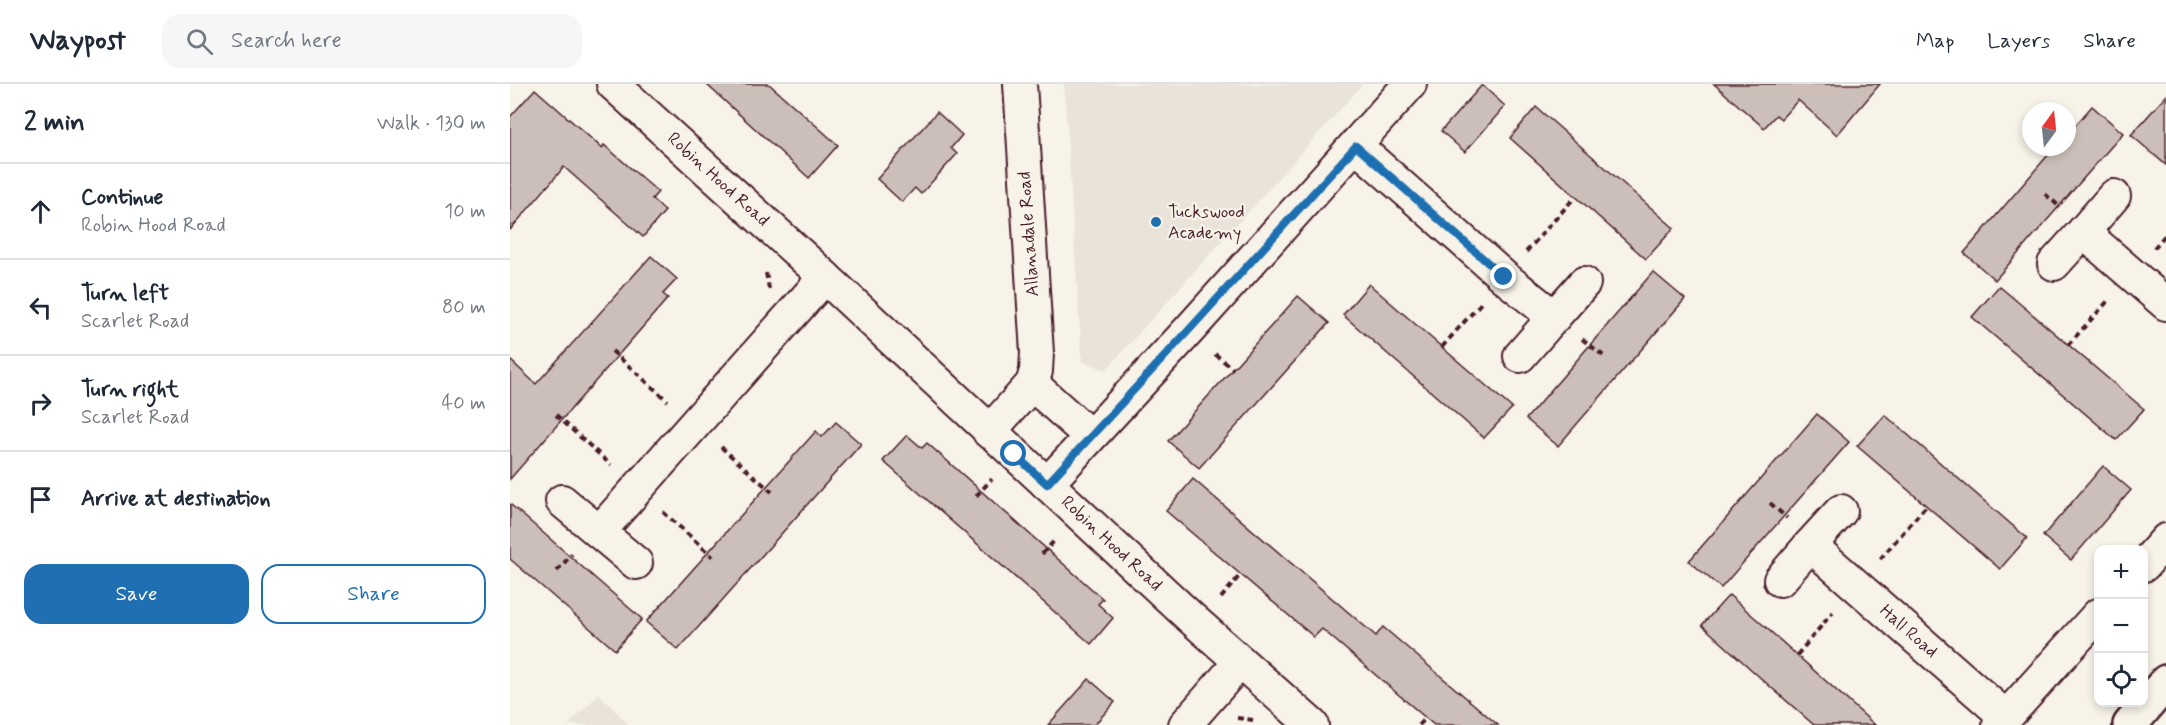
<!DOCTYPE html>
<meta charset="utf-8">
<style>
:root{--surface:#fff;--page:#f6f6f7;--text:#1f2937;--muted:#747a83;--line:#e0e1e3;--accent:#1f6fb2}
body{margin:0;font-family:Mynerve,sans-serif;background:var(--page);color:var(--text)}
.controls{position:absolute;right:18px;bottom:18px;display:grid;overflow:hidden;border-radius:12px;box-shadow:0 3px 9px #0003}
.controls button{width:54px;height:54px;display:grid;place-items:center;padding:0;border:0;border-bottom:2px solid var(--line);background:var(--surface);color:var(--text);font:30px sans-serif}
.compass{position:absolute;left:1512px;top:18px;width:54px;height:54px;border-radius:50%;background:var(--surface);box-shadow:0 3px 9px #0003;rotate:15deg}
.stop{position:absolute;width:18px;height:18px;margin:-14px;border:4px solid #1f6fb2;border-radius:50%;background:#fff}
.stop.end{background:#1f6fb2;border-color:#fff;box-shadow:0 2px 6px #0008}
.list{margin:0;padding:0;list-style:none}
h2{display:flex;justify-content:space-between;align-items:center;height:78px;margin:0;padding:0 24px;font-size:26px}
h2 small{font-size:20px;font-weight:400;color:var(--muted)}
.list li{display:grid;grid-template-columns:39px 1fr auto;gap:18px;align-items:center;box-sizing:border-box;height:96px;padding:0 24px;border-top:2px solid var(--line)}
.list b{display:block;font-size:22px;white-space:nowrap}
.list p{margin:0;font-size:20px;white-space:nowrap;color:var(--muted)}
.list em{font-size:20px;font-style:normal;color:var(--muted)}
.actions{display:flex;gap:12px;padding:18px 24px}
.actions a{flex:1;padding:14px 0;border:2px solid var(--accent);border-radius:18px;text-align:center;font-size:21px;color:var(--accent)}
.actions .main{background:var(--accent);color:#fff}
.icon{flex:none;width:33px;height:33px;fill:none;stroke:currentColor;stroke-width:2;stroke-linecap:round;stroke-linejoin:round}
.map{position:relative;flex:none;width:1656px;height:641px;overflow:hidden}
header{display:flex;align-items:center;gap:36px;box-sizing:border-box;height:84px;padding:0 30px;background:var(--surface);border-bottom:2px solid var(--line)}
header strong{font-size:28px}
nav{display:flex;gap:33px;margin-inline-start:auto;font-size:21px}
.search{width:420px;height:54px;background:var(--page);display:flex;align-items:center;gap:15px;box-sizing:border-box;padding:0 21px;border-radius:18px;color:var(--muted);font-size:22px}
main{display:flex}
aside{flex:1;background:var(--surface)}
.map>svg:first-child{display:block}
.built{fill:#eae3da}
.building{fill:#ccbfb9;stroke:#4a1f2b;stroke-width:1.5}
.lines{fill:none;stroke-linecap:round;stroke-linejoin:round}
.street-casing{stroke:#4a1f2b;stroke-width:36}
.secondary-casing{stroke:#4a1f2b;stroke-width:38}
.path{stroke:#4a1f2b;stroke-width:4;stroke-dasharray:6 4.5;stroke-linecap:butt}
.street{stroke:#f7f3e8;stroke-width:32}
.secondary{stroke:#f7f3e8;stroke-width:33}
.route{stroke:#1f6fb2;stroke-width:8}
.poi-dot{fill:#1f6fb2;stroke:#f7f3e8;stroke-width:2}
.labels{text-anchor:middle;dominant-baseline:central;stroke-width:4.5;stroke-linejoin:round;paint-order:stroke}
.street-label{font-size:18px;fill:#4a1f2b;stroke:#f7f3e8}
.poi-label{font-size:18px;fill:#4a1f2b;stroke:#f7f3e8;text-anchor:start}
</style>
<header>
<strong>Waypost</strong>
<div class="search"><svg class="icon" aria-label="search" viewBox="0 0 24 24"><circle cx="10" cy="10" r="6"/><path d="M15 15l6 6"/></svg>Search here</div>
<nav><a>Map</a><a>Layers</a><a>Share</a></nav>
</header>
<main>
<aside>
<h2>2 min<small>Walk · 130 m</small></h2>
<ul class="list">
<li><svg class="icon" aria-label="ahead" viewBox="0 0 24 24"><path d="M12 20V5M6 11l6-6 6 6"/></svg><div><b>Continue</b><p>Robin Hood Road</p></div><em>10 m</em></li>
<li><svg class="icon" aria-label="left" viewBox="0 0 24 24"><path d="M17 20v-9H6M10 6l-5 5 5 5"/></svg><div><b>Turn left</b><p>Scarlet Road</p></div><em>80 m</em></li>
<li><svg class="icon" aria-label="right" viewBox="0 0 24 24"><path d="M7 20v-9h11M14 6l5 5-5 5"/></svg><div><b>Turn right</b><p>Scarlet Road</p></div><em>40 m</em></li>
<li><svg class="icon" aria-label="arrive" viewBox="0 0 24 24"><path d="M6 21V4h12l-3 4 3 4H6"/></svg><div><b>Arrive at destination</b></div></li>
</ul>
<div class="actions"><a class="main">Save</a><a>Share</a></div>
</aside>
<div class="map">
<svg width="1656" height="641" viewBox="0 0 1656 641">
<rect width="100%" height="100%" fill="#f7f3e8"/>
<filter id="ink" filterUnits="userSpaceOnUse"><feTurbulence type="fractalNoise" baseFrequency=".0167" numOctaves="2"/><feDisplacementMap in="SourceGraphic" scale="12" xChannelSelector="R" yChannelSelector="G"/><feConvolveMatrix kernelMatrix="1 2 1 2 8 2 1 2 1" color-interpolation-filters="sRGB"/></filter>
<g filter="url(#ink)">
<g class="built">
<path d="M554,0H853L596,286L572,277Z"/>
<path d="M89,610L119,641H58Z"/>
</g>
<g class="building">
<path d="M196,0H259L328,61L299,94Z"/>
<path d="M1204,0H1370L1327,51L1288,16L1271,35L1266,31L1254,44Z"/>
<path d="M972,1L995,22L955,68L931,47Z"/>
<path d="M25,5L92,64L94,61L148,108L142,115L155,127L133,153L54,83L0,146V33Z"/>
<path d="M1656,12V81L1621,51Z"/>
<path d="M1582,22L1613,49L1485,196L1454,169L1545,63H1557V51Z"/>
<path d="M1026,23L1164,144L1136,175L1000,54Z"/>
<path d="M427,28L452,51L441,64L447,70L411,110L405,104L392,118L367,95Z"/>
<path d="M141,172L167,195L153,210L158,214L0,395V276L26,300Z"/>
<path d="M1143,188L1175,215L1048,362L1016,335Z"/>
<path d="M859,200L1002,324L974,354L833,231Z"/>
<path d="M1489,202L1634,325L1606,356L1462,233Z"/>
<path d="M788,212L819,239L689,384L658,357Z"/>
<path d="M1307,330L1339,358L1211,504L1179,477Z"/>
<path d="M1375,331L1517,454L1490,485L1347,362Z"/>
<path d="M326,338L351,360L168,566L136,538L306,347L312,353Z"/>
<path d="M397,351L412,364L417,359L593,515L588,520L603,534L581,560L373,377Z"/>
<path d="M1593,382L1621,406L1561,476L1533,452Z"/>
<path d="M683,395L866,552L873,543L988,641H924L812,545L804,553L656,427Z"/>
<path d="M0,420L132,535L105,566L0,475Z"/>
<path d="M1219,511L1251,539L1365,641H1304L1255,598L1192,541Z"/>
<path d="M579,595L605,618L584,641H538Z"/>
</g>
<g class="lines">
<g class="street-casing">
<g id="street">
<path id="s1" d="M103,0L315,193L680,533L802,641"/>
<path d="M846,62L994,193L1044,233L1074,199"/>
<path d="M1604,112L1573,148L1656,220"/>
<path d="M1544,180L1573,148"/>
<path d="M1010,272L1044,233"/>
<path d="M522,300L580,352"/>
<path d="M479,348L522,300L526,287L527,269L510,0"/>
<path d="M537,400L679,246L900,0"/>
<path d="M52,417L89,448L315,193"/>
<path id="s2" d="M1331,427L1300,461L1496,633"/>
<path d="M89,448L126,479"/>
<path d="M1634,481L1656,456"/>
<path d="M1270,496L1300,461"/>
<path d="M675,641L730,578"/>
<path d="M1489,641L1588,531"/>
</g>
</g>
<g class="secondary-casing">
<path id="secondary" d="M1620,641L1656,598"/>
</g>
<g class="path">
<path d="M1535,110L1550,123"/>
<path d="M1644,164L1656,150"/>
<path d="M1016,168L1065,113"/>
<path d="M256,189L259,205"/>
<path d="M1072,255L1095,273"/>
<path d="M1558,261L1598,217"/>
<path d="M932,263L971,219"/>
<path d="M102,267L158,317"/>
<path d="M705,270L723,285"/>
<path d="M46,331L101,381"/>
<path d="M211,363L262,408"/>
<path d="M466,412L482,395"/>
<path d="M1260,419L1277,434"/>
<path d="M153,428L203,473"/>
<path d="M532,470L546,455"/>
<path d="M1370,475L1417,421"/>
<path d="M47,487L62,470"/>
<path d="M711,514L731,490"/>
<path d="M1287,571L1323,528"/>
<path d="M727,634L743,636"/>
<path d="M909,641L916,634"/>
</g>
<use href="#street" class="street"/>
<use href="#secondary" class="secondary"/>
</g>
</g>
<g class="lines" filter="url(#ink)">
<path class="route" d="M504,370L537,400L679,246L846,62L994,193"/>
</g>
<circle class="poi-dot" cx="646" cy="138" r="6"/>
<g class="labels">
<g class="street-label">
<text stroke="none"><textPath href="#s1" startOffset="142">Robin Hood Road</textPath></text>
<text transform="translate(519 150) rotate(-94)">Allanadale Road</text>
<text stroke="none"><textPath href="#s1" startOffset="678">Robin Hood Road</textPath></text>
<text stroke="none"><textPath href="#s2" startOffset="177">Hall Road</textPath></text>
</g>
<g class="poi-label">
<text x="658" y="128">Tuckswood<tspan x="658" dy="21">Academy</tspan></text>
</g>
</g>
</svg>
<div class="controls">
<button>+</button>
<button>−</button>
<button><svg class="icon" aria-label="locate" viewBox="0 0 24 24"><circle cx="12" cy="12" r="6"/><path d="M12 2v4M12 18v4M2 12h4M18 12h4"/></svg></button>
</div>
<svg class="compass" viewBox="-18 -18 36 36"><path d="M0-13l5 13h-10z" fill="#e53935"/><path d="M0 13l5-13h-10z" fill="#747a83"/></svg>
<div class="stop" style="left:504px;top:370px"></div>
<div class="stop end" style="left:994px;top:193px"></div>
</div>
</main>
